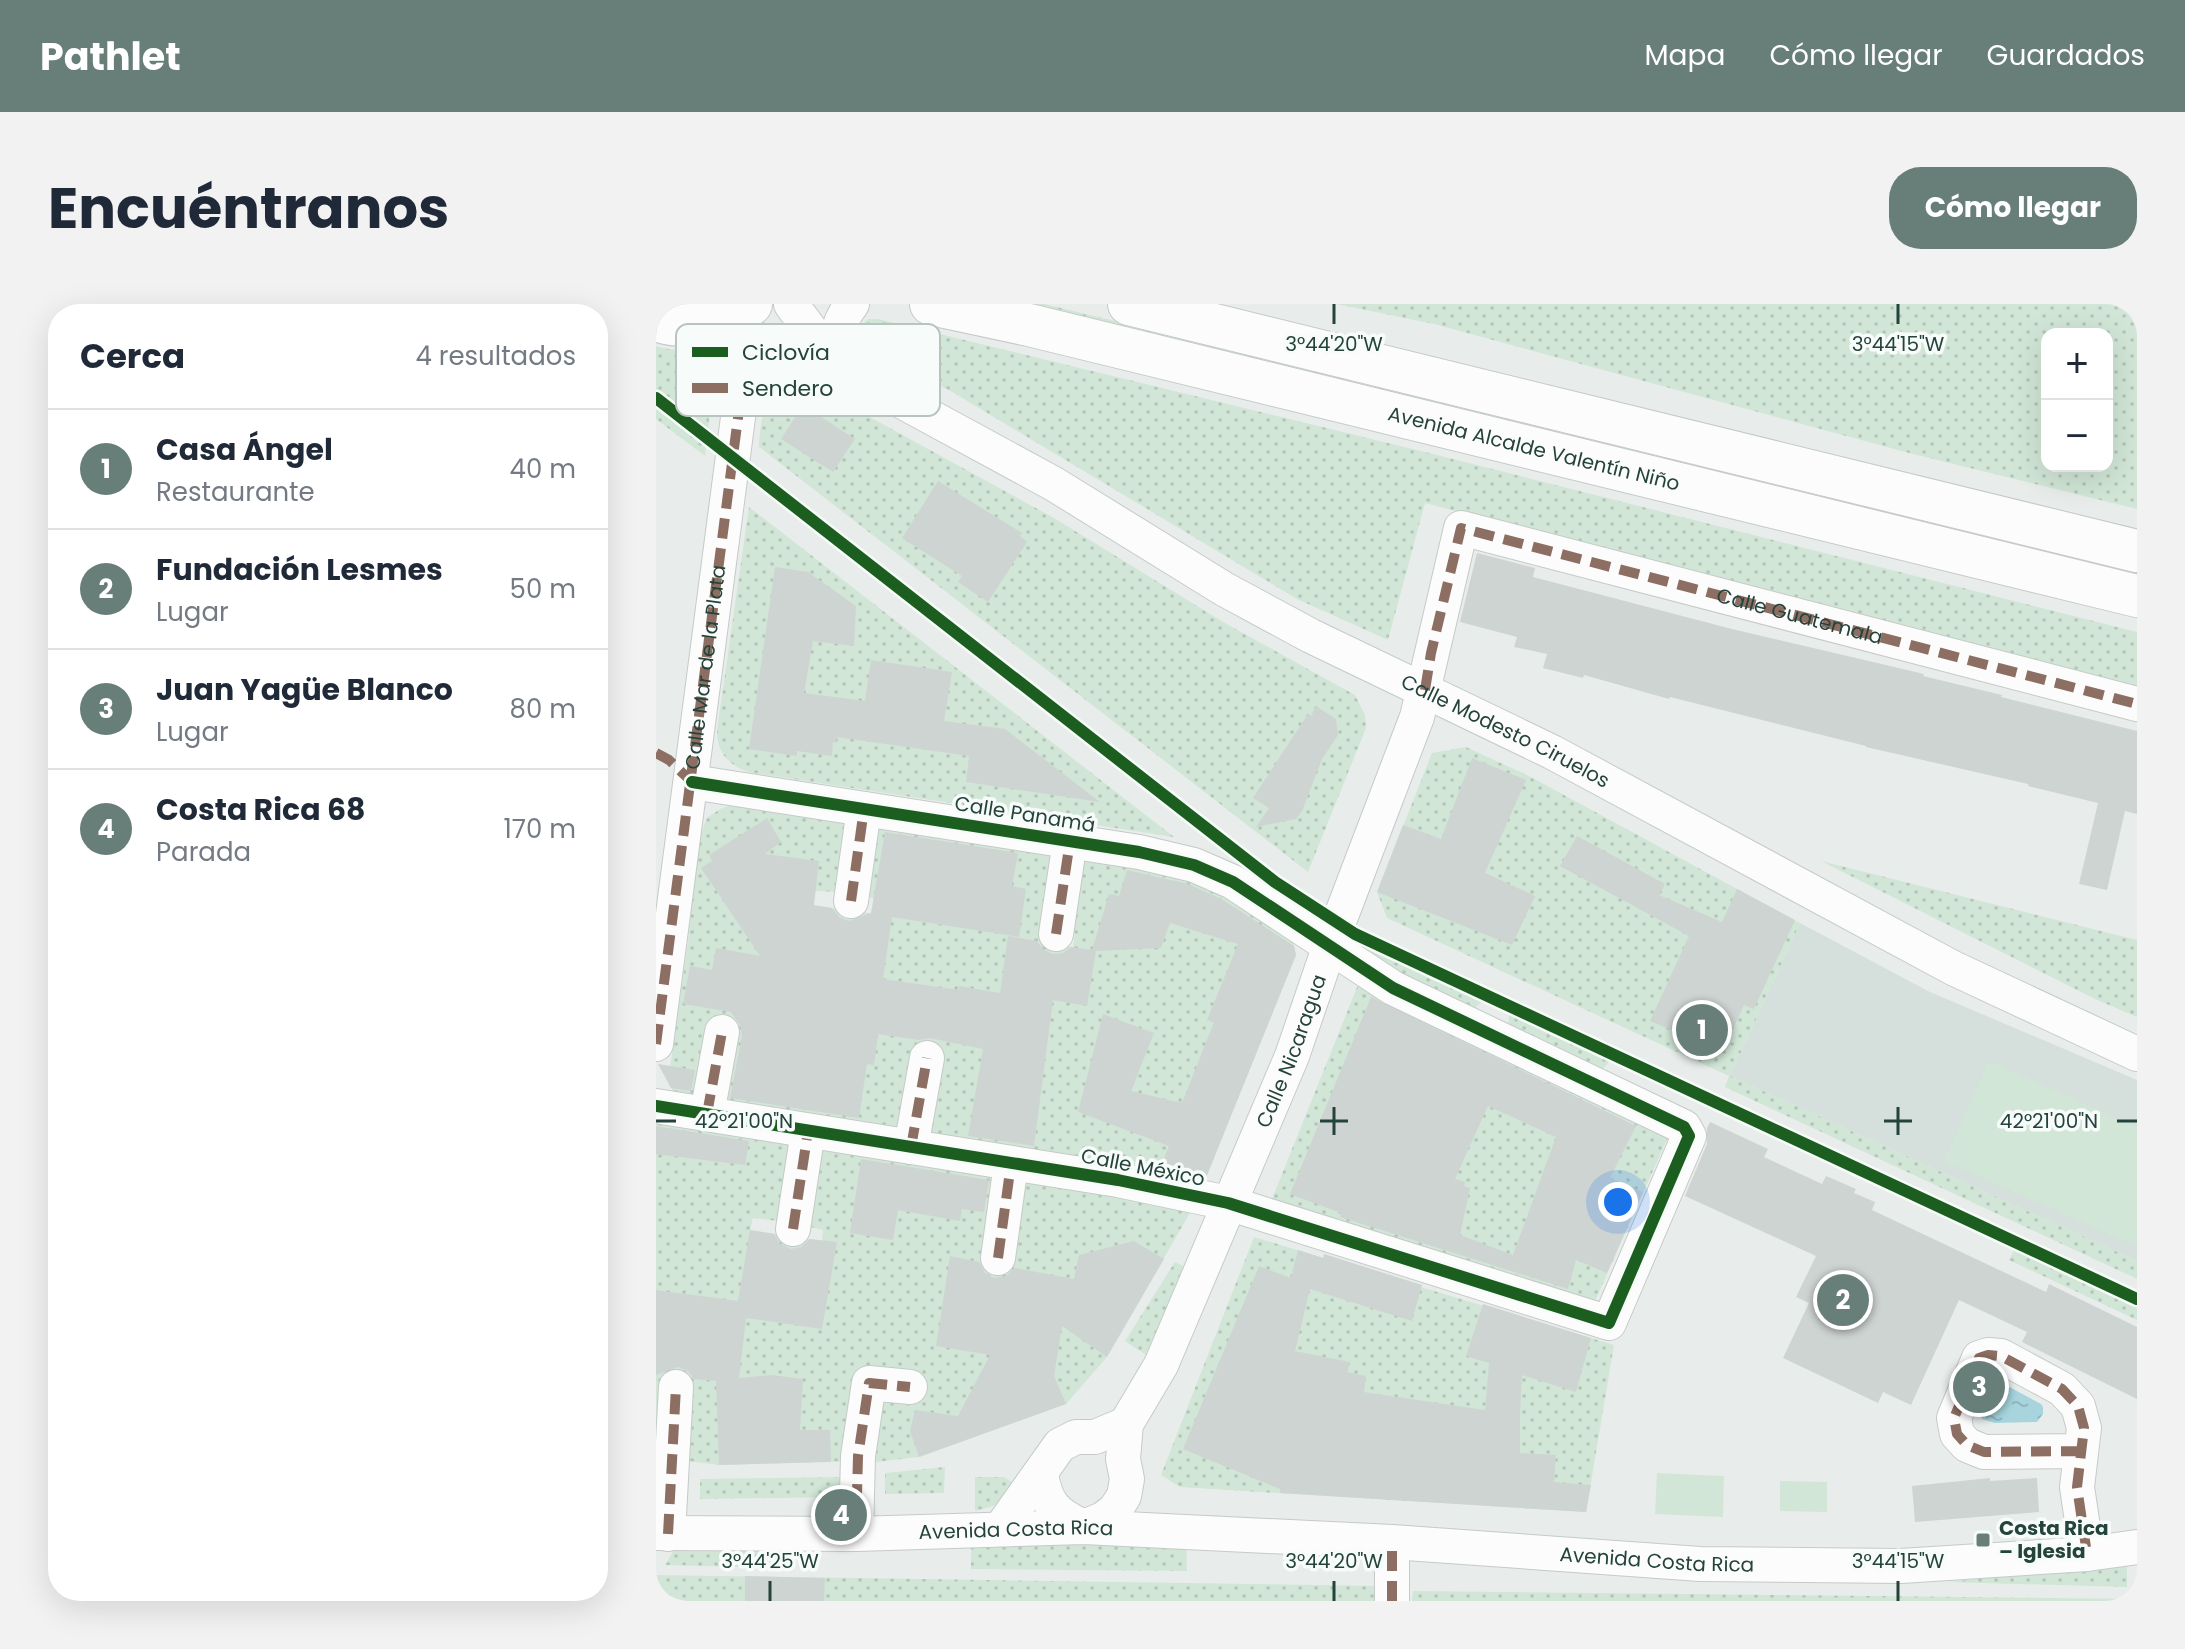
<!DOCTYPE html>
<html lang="es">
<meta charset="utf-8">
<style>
:root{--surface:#fff;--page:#f2f2f3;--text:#1f2937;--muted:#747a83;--line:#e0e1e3;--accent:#687e79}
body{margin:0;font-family:Poppins,sans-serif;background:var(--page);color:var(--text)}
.controls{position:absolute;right:24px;top:24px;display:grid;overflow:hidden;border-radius:16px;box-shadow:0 8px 32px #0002}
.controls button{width:72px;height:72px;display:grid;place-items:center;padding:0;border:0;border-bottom:2px solid var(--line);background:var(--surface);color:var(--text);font:40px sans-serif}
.you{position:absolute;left:962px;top:898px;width:28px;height:28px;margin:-20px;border:6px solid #fff;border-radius:50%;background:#1a73e8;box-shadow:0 0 0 12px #1a73e833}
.badge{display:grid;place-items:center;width:52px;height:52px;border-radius:50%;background:var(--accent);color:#fff;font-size:26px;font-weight:700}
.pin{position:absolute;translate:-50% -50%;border:4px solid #fff;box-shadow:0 2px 8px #0006}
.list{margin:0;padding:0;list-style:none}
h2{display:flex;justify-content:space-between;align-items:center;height:104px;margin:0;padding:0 32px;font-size:34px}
h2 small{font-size:26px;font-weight:400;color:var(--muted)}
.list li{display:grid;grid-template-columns:52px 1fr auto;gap:24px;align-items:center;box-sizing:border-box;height:120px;padding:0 32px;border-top:2px solid var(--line)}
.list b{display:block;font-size:30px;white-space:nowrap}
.list p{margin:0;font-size:26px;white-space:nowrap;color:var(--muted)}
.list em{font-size:26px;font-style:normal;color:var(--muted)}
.map{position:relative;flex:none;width:1481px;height:1297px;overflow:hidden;border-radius:32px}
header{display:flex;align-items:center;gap:48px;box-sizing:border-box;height:112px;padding:0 40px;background:var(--accent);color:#fff}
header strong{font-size:38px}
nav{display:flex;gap:44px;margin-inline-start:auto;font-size:28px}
.intro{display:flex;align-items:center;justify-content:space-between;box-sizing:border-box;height:192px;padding:0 48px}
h1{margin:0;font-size:56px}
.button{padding:20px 36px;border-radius:32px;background:var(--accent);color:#fff;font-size:28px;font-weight:700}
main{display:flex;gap:48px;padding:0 48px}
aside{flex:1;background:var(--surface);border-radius:32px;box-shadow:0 8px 32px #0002}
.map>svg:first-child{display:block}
.built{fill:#d5dfdb}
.grass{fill:url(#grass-dots);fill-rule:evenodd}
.park{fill:#d1e6d7}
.water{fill:url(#water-ripples)}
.building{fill:#ced4d2;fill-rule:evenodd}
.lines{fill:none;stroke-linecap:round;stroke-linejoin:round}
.minor-casing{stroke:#c5cac8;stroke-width:36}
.tertiary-casing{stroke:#c5cac8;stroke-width:44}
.minor{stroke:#fcfcfc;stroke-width:34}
.tertiary{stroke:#fcfcfc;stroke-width:42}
.quiet{stroke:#8d6e63;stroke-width:10;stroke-dasharray:20 10;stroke-linecap:butt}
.cycleway-casing{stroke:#f7fbf9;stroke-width:17}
.cycleway{stroke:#1b5e20;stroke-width:12}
.ticks{fill:none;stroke:#23433b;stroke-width:3}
.poi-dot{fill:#687e79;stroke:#f7fbf9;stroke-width:3}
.labels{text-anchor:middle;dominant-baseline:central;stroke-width:7;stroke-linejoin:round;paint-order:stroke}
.street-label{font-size:20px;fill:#23433b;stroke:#f7fbf9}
.poi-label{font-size:20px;font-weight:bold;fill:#23433b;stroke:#f7fbf9;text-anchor:start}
.key{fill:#f7fbf9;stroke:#b7c4c0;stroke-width:2}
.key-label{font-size:22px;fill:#23433b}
.ticks-label{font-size:20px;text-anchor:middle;fill:#23433b;stroke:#f7fbf9;stroke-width:7;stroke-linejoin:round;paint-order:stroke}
</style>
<header>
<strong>Pathlet</strong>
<nav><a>Mapa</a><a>Cómo llegar</a><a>Guardados</a></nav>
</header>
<div class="intro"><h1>Encuéntranos</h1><a class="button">Cómo llegar</a></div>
<main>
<aside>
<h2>Cerca<small>4 resultados</small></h2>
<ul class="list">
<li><span class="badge">1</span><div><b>Casa Ángel</b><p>Restaurante</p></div><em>40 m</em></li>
<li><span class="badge">2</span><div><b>Fundación Lesmes</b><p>Lugar</p></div><em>50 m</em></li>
<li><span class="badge">3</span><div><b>Juan Yagüe Blanco</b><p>Lugar</p></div><em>80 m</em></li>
<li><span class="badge">4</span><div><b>Costa Rica 68</b><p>Parada</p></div><em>170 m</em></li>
</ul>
</aside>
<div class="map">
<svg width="1481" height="1297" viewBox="0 0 1481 1297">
<defs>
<pattern id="grass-dots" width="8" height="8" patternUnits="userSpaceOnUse" patternTransform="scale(2)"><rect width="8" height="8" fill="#d1e6d7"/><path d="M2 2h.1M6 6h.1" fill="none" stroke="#b3c6b9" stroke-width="1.8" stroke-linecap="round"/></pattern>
<pattern id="water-ripples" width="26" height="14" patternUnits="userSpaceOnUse" patternTransform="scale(2)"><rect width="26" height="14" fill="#a7d4dd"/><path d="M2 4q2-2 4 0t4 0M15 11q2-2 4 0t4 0" fill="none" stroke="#8fb7bf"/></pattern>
</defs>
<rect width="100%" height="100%" fill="#e8edeb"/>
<path class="built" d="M1144,619L1274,688L1481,776V957L1074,772Z"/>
<g class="grass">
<path d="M355,0H388L697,74L695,81Z"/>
<path d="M680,0H1481V205L1253,149L778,20ZM1391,30H1451V162H1391Z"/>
<path d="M212,15H222L781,151L1481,328V385L769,199L732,336L641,295L293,86L220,53L206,40L202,31L204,23Z"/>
<path d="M62,39L49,152L0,115V42C20,49 42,44 62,39Z"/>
<path d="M721,79L1481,264V273L719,86Z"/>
<path d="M143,80L159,83L398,214L567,318L699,391L709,411L710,424L652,568L103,143C105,111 106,89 143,80Z"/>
<path d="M93,203L518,533L97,469C75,464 60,449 61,426Z"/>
<path d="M810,443L873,472L1144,619L1074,772L1481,957V975L1069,783L1073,772L731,614L721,588L776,449Z"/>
<path d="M78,500L198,520L188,588L159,587L150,601L236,612L237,598L211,593L215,520L407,552L396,640L417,643L419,629L406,616L418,553L473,559L571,590L636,632L640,651L548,878L19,791L12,778L32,639L42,536L51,514L64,505Z"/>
<path d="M1165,557L1481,636V713L1439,695Z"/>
<path d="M702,639L826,697L815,708L699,647Z"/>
<path d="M702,681L971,808L968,814L984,822L988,816L1012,833L939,997L614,900Z"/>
<path d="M853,710L954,757L944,768L852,724Z"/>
<path d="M0,819L144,840L131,918L97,914L94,926L166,937L167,926L150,922L157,841L509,897L535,907L451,1053L410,1100L263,1153L211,1159L217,1071L196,1157L63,1161L0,1153Z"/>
<path d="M598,933L958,1041L930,1208L524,1183L505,1171Z"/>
<path d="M1359,944L1481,1002V1016L1353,956Z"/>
<path d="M519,958L529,963L490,1051L469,1037Z"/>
<path d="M289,1163L288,1189L229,1190V1169Z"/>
<path d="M188,1173V1193L44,1195V1175Z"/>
<path d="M319,1173H348L358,1179L344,1200L319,1207Z"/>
<path d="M315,1240L530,1242L531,1267L315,1265Z"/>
<path d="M19,1244H124L127,1264L9,1261Z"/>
<path d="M1471,1261V1283L1292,1278Z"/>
<path d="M0,1271L723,1282V1297H0Z"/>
<path d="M757,1287L1481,1295V1297H756Z"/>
</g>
<g class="park">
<path d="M1333,757L1481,823V935L1478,941L1288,857Z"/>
<path d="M1001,1169L1068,1172L1067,1213L999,1210Z"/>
<path d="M1124,1177L1171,1178V1208L1124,1207Z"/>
</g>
<path class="water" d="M1337,1080H1348L1385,1100L1387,1103V1110L1381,1118L1339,1119L1326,1115L1324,1104Z"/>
<g class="building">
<path d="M147,101L199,135L177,168L125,135Z"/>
<path d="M282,177L366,229L364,232L371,238L332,298L302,278L306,272L246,234Z"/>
<path d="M821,249L879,264L877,273L1076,325L1268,370L1267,372L1346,391L1345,393L1481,427V510L1469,507L1451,586L1423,580L1442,499L1372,482V480L1210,443V442L1014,393L1013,395L928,371L927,374L887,364L891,350L858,343L861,333L804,318Z"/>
<path d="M119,263L152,268L200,302L198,342L157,337L148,389L209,397L215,356L296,368L288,417L349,425L444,498L310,478L313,452L181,433L180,439L177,438L176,452L141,447V452L93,445Z"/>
<path d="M660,402L680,415L682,431L666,455L646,507L640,515L600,523L613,504L597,494L652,410L655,412Z"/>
<path d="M816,454L870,476L829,569L879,592L856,641L721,588L747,521L785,535Z"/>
<path d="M111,514L125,538L109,550L163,557L158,601L176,604L183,613L193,617L215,609L229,528L362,549L356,582L370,585L363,633L236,613L227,675L303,686V682L344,689L352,632L381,637L387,645L396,650L407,649L415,643L436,646L453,590L463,592L471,566L532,580L567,596L638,642L640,651L550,874L504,864L513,842L422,808L447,710L498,729L475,787L526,799L558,718L551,716L582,640L514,619L505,644L440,647L431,702L397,696L378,842L312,832L327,745L274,734L263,736L222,730L218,761L211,760L203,814L74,794L86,732L84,721L75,708L27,700L34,662L56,666L60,644L104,652L45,564L56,557L53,551Z"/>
<path d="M921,532L1009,580L1003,591L1066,618L1081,585L1139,616L1098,705L1088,701L1069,743L1054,736L1052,741L994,717L1033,632L904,562Z"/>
<path d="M715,693L980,822L954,874L987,888L951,969L920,956L912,985L684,913L685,909L634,890ZM832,802L900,833L857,951L804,931L814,884L808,882L809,878L799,875Z"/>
<path d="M2,760L39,766L35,787L15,784Z"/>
<path d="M1054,818L1112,845L1108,853L1166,880L1170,872L1200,885L1198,889L1219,898L1216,906L1390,988L1393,980L1481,1023V1095L1366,1038L1371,1028L1303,996L1255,1101L1227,1088L1222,1099L1127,1054L1153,999L1140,993L1160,952L1029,892L1051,840V824Z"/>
<path d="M0,822L93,837L89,861L0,850Z"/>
<path d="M205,855L333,876L328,908L306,905L304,917L242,906L237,936L194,929Z"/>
<path d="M94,926L118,930L124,940L135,945L145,943L154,935L181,938L166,1025L90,1014L83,1074L116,1071L147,1075L144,1126H174L175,1158L63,1161L60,1077L38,1075L32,1067L22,1063L0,1071V986L82,997Z"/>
<path d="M478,937L508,955L451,1053L406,1022L398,1072L410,1100L263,1153L254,1127L259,1106L302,1112L334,1051L280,1042L294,952L323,958L329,969L338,974L350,972L359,964L418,975L423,951Z"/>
<path d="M642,946L667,954L668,950L766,981L756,1017L654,985L639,1047L694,1058L691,1068L710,1072L708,1088L829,1106L833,1059L810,1052L827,1000L935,1034L920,1088L866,1071L864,1111V1149L900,1151L898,1178L935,1181L930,1208L624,1189V1185L527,1145L603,962L635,974Z"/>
<path d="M1334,1174V1177L1381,1174L1383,1208L1259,1218L1256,1182Z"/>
<path d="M89,1272L169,1274L168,1297H89Z"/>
</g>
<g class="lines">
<g class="minor-casing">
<g id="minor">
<path d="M135,0L161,35L201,68"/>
<path id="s1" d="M61,17L157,61L227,87L249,99L398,180L568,285L655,332L896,448L1297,664L1481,750"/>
<path d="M180,51C180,30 183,17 196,0"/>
<path d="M195,597L208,505"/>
<path d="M400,630L414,537"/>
<path d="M0,740L86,83L94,48L101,35"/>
<path d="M0,802L462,876L572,899L953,1019L1033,832L1028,823L737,684L577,578L538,561L483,548L36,478"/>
<path d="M51,810L66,728"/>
<path d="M255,843L271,754"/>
<path d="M137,925L152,827"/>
<path d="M342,954L355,860"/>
<path d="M1425,1147L1328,1148L1311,1141L1301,1130L1298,1114L1323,1054L1332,1051L1345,1052L1406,1085L1422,1102L1428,1124L1421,1183L1431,1250"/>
<path id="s2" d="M385,1170C390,1201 400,1210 428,1223L447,1215L459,1206L468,1192L471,1175L467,1155L470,1120L505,1061L636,752L674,641L761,413L805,224L1481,400"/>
<path d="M345,1224L404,1141L420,1133H439L470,1120"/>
<path id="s3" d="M0,1229L200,1230L428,1223L736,1238L1044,1260L1245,1262L1431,1250L1481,1243"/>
<path d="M12,1230L20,1083"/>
<path d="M200,1230L202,1152L213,1079L254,1083"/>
<path d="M736,1297V1238"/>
</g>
</g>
<g class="tertiary-casing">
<g id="tertiary">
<path id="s4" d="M275,0L373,21L1481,292"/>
<path d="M473,0L1481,247"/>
<path d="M0,16C32,28 67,17 95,0"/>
</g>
</g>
<use href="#minor" class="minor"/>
<use href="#tertiary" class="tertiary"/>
<g class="quiet">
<path id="s5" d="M769,386L775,349L805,224L1481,400"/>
<path d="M0,449L13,456L36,478L41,479"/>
<path d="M195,597L208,505"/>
<path d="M400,630L414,537"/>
<path id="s6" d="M0,740L86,83L94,48L101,35"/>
<path d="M51,810L66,728"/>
<path d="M255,843L271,754"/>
<path d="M137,925L152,827"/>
<path d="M342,954L355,860"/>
<path d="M1425,1147L1328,1148L1311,1141L1301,1130L1298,1114L1323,1054L1332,1051L1345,1052L1406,1085L1422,1102L1428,1124L1421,1183L1431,1250"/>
<path d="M12,1230L20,1083"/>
<path d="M200,1230L202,1152L213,1079L254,1083"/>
<path d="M736,1297V1238"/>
</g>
<g class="cycleway-casing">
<g id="cycleway">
<path d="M0,94L619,578L699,630L1481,995"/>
<path d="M0,802L462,876L572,899L953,1019L1033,832L1028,823L737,684L577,578L538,561L483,548L36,478"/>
</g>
</g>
<use href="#cycleway" class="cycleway"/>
</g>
<path class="ticks" d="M678,0V20M1242,0V20M678,803V831M1242,803V831M0,817H20M664,817H692M1228,817H1256M1461,817H1481M114,1277V1297M678,1277V1297M1242,1277V1297"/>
<rect class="poi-dot" x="1319" y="1228" width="16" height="16" rx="4"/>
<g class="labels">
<g class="street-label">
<text stroke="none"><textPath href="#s4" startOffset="620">Avenida Alcalde Valentín Niño</textPath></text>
<text stroke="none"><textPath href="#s5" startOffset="516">Calle Guatemala</textPath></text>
<text stroke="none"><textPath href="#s6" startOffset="380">Calle Mar de la Plata</textPath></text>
<text stroke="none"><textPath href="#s1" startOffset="890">Calle Modesto Ciruelos</textPath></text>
<text transform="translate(369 510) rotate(9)">Calle Panamá</text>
<text stroke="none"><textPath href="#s2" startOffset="606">Calle Nicaragua</textPath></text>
<text transform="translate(487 863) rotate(11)">Calle México</text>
<text stroke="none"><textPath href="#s3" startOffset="360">Avenida Costa Rica</textPath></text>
<text stroke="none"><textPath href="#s3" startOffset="1002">Avenida Costa Rica</textPath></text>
</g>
<g class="poi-label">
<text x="1343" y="1224">Costa Rica<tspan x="1343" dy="23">– Iglesia</tspan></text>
</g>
</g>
<rect x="20" y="20" width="264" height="92" rx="12" class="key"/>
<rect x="36" y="43" width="36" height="10" fill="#1b5e20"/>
<rect x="36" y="79" width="36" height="10" fill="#8d6e63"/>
<g class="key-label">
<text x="86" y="56">Ciclovía</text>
<text x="86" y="92">Sendero</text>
</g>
<g class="ticks-label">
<text x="678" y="47">3°44'20"W</text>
<text x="1242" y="47">3°44'15"W</text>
<text x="88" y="824">42°21'00"N</text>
<text x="1393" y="824">42°21'00"N</text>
<text x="114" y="1264">3°44'25"W</text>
<text x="678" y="1264">3°44'20"W</text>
<text x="1242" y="1264">3°44'15"W</text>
</g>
</svg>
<div class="controls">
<button>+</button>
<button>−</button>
</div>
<div class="you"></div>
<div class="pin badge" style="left:1046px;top:726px">1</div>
<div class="pin badge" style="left:1187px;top:996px">2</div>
<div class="pin badge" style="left:1323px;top:1083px">3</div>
<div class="pin badge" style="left:185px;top:1211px">4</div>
</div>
</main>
